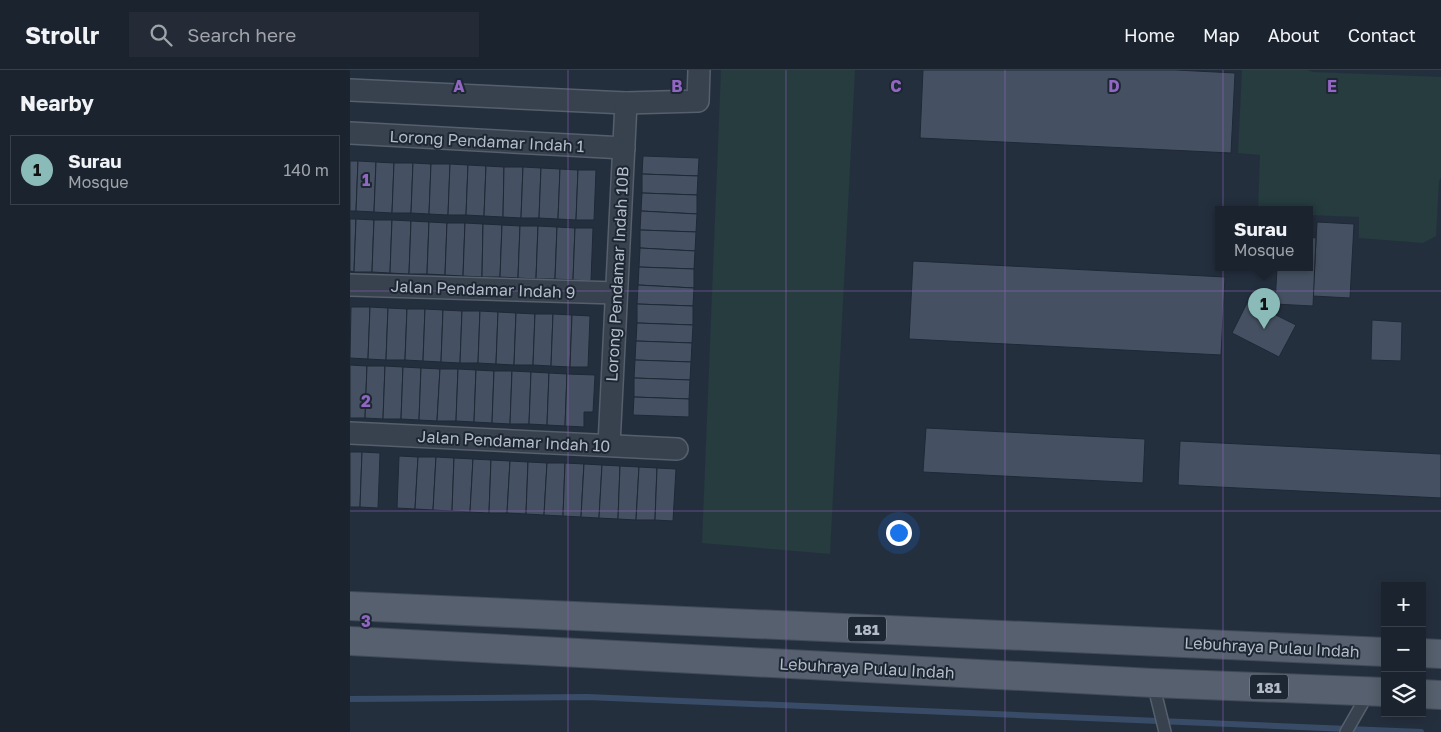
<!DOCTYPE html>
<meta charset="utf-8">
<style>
:root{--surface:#1b232e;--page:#242b36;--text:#f1f3f6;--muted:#a0a4aa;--line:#39404a;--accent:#8bbbb9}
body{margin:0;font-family:"Golos Text",sans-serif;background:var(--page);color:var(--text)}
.controls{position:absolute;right:15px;bottom:15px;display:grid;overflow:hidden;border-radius:0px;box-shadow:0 2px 12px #0003}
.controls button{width:45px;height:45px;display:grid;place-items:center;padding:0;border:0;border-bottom:1px solid var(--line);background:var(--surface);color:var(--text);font:25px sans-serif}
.you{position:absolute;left:548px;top:462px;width:18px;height:18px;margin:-12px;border:4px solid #fff;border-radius:50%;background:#1a73e8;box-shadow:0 0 0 8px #1a73e833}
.badge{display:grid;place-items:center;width:32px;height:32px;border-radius:50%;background:var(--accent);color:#111;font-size:16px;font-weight:700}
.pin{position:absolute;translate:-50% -41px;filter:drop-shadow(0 1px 2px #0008)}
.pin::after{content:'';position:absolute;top:26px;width:18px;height:15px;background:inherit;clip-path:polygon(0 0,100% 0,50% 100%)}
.popup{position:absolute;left:865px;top:136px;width:98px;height:65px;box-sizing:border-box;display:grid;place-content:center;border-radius:0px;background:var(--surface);filter:drop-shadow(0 1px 4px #0005);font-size:16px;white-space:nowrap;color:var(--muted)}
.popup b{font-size:19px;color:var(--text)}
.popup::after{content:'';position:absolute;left:50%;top:100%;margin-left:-10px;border:10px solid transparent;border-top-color:var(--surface)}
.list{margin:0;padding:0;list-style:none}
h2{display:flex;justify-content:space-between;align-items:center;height:65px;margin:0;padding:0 20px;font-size:21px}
h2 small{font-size:16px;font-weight:400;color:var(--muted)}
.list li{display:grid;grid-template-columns:32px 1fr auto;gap:15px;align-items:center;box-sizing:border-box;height:70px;margin:0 10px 10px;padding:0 10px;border:1px solid var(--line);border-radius:0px}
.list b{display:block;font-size:19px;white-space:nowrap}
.list p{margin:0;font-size:16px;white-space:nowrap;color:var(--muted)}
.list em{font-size:16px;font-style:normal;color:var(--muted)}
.icon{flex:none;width:28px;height:28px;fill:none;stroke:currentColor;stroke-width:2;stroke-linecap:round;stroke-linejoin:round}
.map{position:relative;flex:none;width:1091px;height:662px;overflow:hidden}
header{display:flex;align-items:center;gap:30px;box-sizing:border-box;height:70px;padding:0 25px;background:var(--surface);border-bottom:1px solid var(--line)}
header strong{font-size:24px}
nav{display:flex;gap:28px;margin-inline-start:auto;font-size:18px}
.search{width:350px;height:45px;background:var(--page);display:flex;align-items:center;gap:12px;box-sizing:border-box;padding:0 18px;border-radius:0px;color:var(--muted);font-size:19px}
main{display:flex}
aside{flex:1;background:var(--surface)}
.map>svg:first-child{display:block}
.green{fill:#263c3f}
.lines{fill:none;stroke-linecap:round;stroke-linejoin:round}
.stream{stroke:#394c67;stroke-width:6}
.building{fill:#455162;stroke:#1f2835}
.service-casing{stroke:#565f6c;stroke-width:14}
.minor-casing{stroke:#565f6c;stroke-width:24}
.primary-casing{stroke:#414a57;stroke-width:30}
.service{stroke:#38414e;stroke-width:11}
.minor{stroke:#38414e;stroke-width:21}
.primary{stroke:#56606e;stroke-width:28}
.grid{fill:none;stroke:#9266c3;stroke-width:1;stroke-opacity:0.55}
.labels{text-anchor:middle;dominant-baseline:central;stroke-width:4;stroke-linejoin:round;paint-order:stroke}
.shield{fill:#1d2633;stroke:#878f9c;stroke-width:1}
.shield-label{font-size:15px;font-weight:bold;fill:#b4bcc9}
.street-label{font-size:16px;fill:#b4bcc9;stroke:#1d2633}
.grid-label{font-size:16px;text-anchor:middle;font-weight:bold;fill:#9266c3;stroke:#1d2633;stroke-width:4;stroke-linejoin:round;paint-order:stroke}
</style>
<header>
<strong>Strollr</strong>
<div class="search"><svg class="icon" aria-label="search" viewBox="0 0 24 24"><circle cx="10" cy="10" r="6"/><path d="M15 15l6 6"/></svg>Search here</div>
<nav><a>Home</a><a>Map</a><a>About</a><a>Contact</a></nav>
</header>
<main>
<aside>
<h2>Nearby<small></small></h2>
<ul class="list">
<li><span class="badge">1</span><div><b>Surau</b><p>Mosque</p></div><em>140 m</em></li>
</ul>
</aside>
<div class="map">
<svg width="1091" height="662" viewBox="0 0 1091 662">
<rect width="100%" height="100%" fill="#242f3e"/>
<g class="green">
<path d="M371,0H505L480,484L352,473Z"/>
<path d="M892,0H957L963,2L1091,7V108L1089,111L1086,166L1073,173L1009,168V147L959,145V140H908L910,85L888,83Z"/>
</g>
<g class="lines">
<path class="stream" d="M0,629L237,627L1071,662"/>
</g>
<g class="building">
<path d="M573,0H826L885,3L881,83L570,68Z"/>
<path d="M293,86L349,88L348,106L292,104Z"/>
<path d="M0,91H8L6,141H0Z"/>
<path d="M8,91L26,92L24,142L6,141Z"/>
<path d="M26,92L44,93L42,143L24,142Z"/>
<path d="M44,93H63L61,143H42Z"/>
<path d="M63,93L81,94L79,144L61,143Z"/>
<path d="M81,94H100L98,145L79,144Z"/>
<path d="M100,94L118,95L116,145H98Z"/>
<path d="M118,95L136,96L134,146L116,145Z"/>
<path d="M136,96L154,97L153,147L134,146Z"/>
<path d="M154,97H173L171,148L153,147Z"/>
<path d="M173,97L191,98L189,148H171Z"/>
<path d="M191,98L210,99L208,149L189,148Z"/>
<path d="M210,99L228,100L226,150L208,149Z"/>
<path d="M228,100H246L244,150H226Z"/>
<path d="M292,104L348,106L347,125L292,123Z"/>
<path d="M292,123L347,125V144L291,141Z"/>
<path d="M291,141L347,144L346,162L290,160Z"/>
<path d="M0,149H6L4,202L0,201Z"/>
<path d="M6,149L24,150L22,202H4Z"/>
<path d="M24,150H42L40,203L22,202Z"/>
<path d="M42,150L61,151L59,204L40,203Z"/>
<path d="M61,151L79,152L77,204H59Z"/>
<path d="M79,152L97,153L95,205L77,204Z"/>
<path d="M967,152L1004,154L1000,228L963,226Z"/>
<path d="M97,153H115L113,206L95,205Z"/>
<path d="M115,153L133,154L132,207L113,206Z"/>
<path d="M133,154L152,155L150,207H132Z"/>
<path d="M152,155L170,156L168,208L150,207Z"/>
<path d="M170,156H188L186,209L168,208Z"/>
<path d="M188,156L207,157L205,209H186Z"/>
<path d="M207,157L225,158L223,210L205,209Z"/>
<path d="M225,158H243L241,211L223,210Z"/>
<path d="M290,160L346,162L345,181L290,178Z"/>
<path d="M959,167L966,168L963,236L925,234L927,198H959Z"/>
<path d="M290,178L345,181L344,199L289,197Z"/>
<path d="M563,191L875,207L871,285L559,269Z"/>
<path d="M289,197L344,199V218L288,215Z"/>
<path d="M288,215L344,218L343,236L287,234Z"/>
<path d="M898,231L946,255L929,287L882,263Z"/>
<path d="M287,234L343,236V255L287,253Z"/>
<path d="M1,237H20L18,289L0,288Z"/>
<path d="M20,237L38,238L36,290L18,289Z"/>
<path d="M38,238L57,239L55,290H36Z"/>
<path d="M57,239H75L73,291L55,290Z"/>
<path d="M75,239L93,240L91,292L73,291Z"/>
<path d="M93,240L112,241L110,293L91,292Z"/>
<path d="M112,241H130L128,293H110Z"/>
<path d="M130,241L148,242L146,294L128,293Z"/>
<path d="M148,242L166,243L164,295L146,294Z"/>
<path d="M166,243L185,244L183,295H164Z"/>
<path d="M185,244H203L201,296L183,295Z"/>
<path d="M203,244L222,245L220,297L201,296Z"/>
<path d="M222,245L240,246L238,297H220Z"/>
<path d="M1022,250L1052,252L1051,291L1021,290Z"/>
<path d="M287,253L343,255L342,273L286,271Z"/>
<path d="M286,271L342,273L341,292L285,290Z"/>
<path d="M285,290L341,292L340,310L284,308Z"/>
<path d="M0,295L17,296L15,348H0Z"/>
<path d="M17,296H35L33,349L15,348Z"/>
<path d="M35,296L53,297L51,349H33Z"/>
<path d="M53,297L71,298L69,350L51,349Z"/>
<path d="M71,298L90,299L87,351L69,350Z"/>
<path d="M90,299H108L106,351H87Z"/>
<path d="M108,299L126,300L124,352L106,351Z"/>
<path d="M126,300L144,301L142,353L124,352Z"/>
<path d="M144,301H162L160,354L142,353Z"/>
<path d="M162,301L181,302L179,354H160Z"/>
<path d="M181,302L199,303L197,355L179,354Z"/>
<path d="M199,303L217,304L215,356L197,355Z"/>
<path d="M217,304L245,305L243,342H234V357L215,356Z"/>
<path d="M284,308L340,310L339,329L284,327Z"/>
<path d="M284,327L339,329V347L283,345Z"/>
<path d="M576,358L795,369L793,413L573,402Z"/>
<path d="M830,371L1091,384V428L828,415Z"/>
<path d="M0,382H12L10,437H0Z"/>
<path d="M12,382L30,383L28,438L10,437Z"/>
<path d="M49,386L68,387L65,439L47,438Z"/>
<path d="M68,387H86L83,440L65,439Z"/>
<path d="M86,387L104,388L102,441L83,440Z"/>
<path d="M104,388L123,389L120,442L102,441Z"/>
<path d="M123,389L141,390L139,443L120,442Z"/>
<path d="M141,390L160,391L157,443H139Z"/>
<path d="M160,391L178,392L176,444L157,443Z"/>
<path d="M178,392L197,393L194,445L176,444Z"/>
<path d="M197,393H215L213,446L194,445Z"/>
<path d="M215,393L234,394L231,447L213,446Z"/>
<path d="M234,394L252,395L249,448L231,447Z"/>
<path d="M252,395L270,396L268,449L249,448Z"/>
<path d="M270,396L289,397L286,450L268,449Z"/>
<path d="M289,397L307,398L305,450H286Z"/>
<path d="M307,398L326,399L323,451L305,450Z"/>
</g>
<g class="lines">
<g class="service-casing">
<g id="service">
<path d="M803,613L815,662"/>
<path d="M996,662L1019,622"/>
</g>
</g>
<g class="minor-casing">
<g id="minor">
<path d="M0,20L276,33L348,31L349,0"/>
<path d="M0,63L274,78"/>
<path d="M0,215L266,223"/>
<path d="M0,363L327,379"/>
<path d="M259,375L276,33"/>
</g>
</g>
<g class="primary-casing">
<g id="primary">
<path d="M0,536L1035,582"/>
<path d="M0,571L803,613L1035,622"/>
<path d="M1072,583L1091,584"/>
<path d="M1072,624L1091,625"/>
</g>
</g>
<use href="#service" class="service"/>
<use href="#minor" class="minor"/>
<use href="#primary" class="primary"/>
</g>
<path class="grid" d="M218,0V662M436,0V662M655,0V662M873,0V662M0,221H1091M0,441H1091"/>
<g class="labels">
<g class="shield">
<rect x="498" y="546.5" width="38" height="25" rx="4"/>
<rect x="900" y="604.5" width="38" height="25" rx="4"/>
</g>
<g class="shield-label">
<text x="517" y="559">181</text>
<text x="919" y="617">181</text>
</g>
<g class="street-label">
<text transform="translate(137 71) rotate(3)">Lorong Pendamar Indah 1</text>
<text transform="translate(267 204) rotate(-87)">Lorong Pendamar Indah 10B</text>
<text transform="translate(133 219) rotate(2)">Jalan Pendamar Indah 9</text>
<text transform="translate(164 371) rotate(3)">Jalan Pendamar Indah 10</text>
<text transform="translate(922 577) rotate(3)">Lebuhraya Pulau Indah</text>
<text transform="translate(517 598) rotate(3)">Lebuhraya Pulau Indah</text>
</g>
</g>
<g class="grid-label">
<text x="109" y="22">A</text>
<text x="327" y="22">B</text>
<text x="546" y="22">C</text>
<text x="764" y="22">D</text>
<text x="982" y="22">E</text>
<text x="16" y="116">1</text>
<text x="16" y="337">2</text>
<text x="16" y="557">3</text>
</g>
</svg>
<div class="controls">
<button>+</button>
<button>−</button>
<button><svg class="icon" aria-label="layers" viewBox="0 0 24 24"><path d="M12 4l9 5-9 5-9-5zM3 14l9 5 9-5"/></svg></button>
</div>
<div class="you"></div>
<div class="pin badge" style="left:914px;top:259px">1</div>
<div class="popup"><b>Surau</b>Mosque</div>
</div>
</main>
